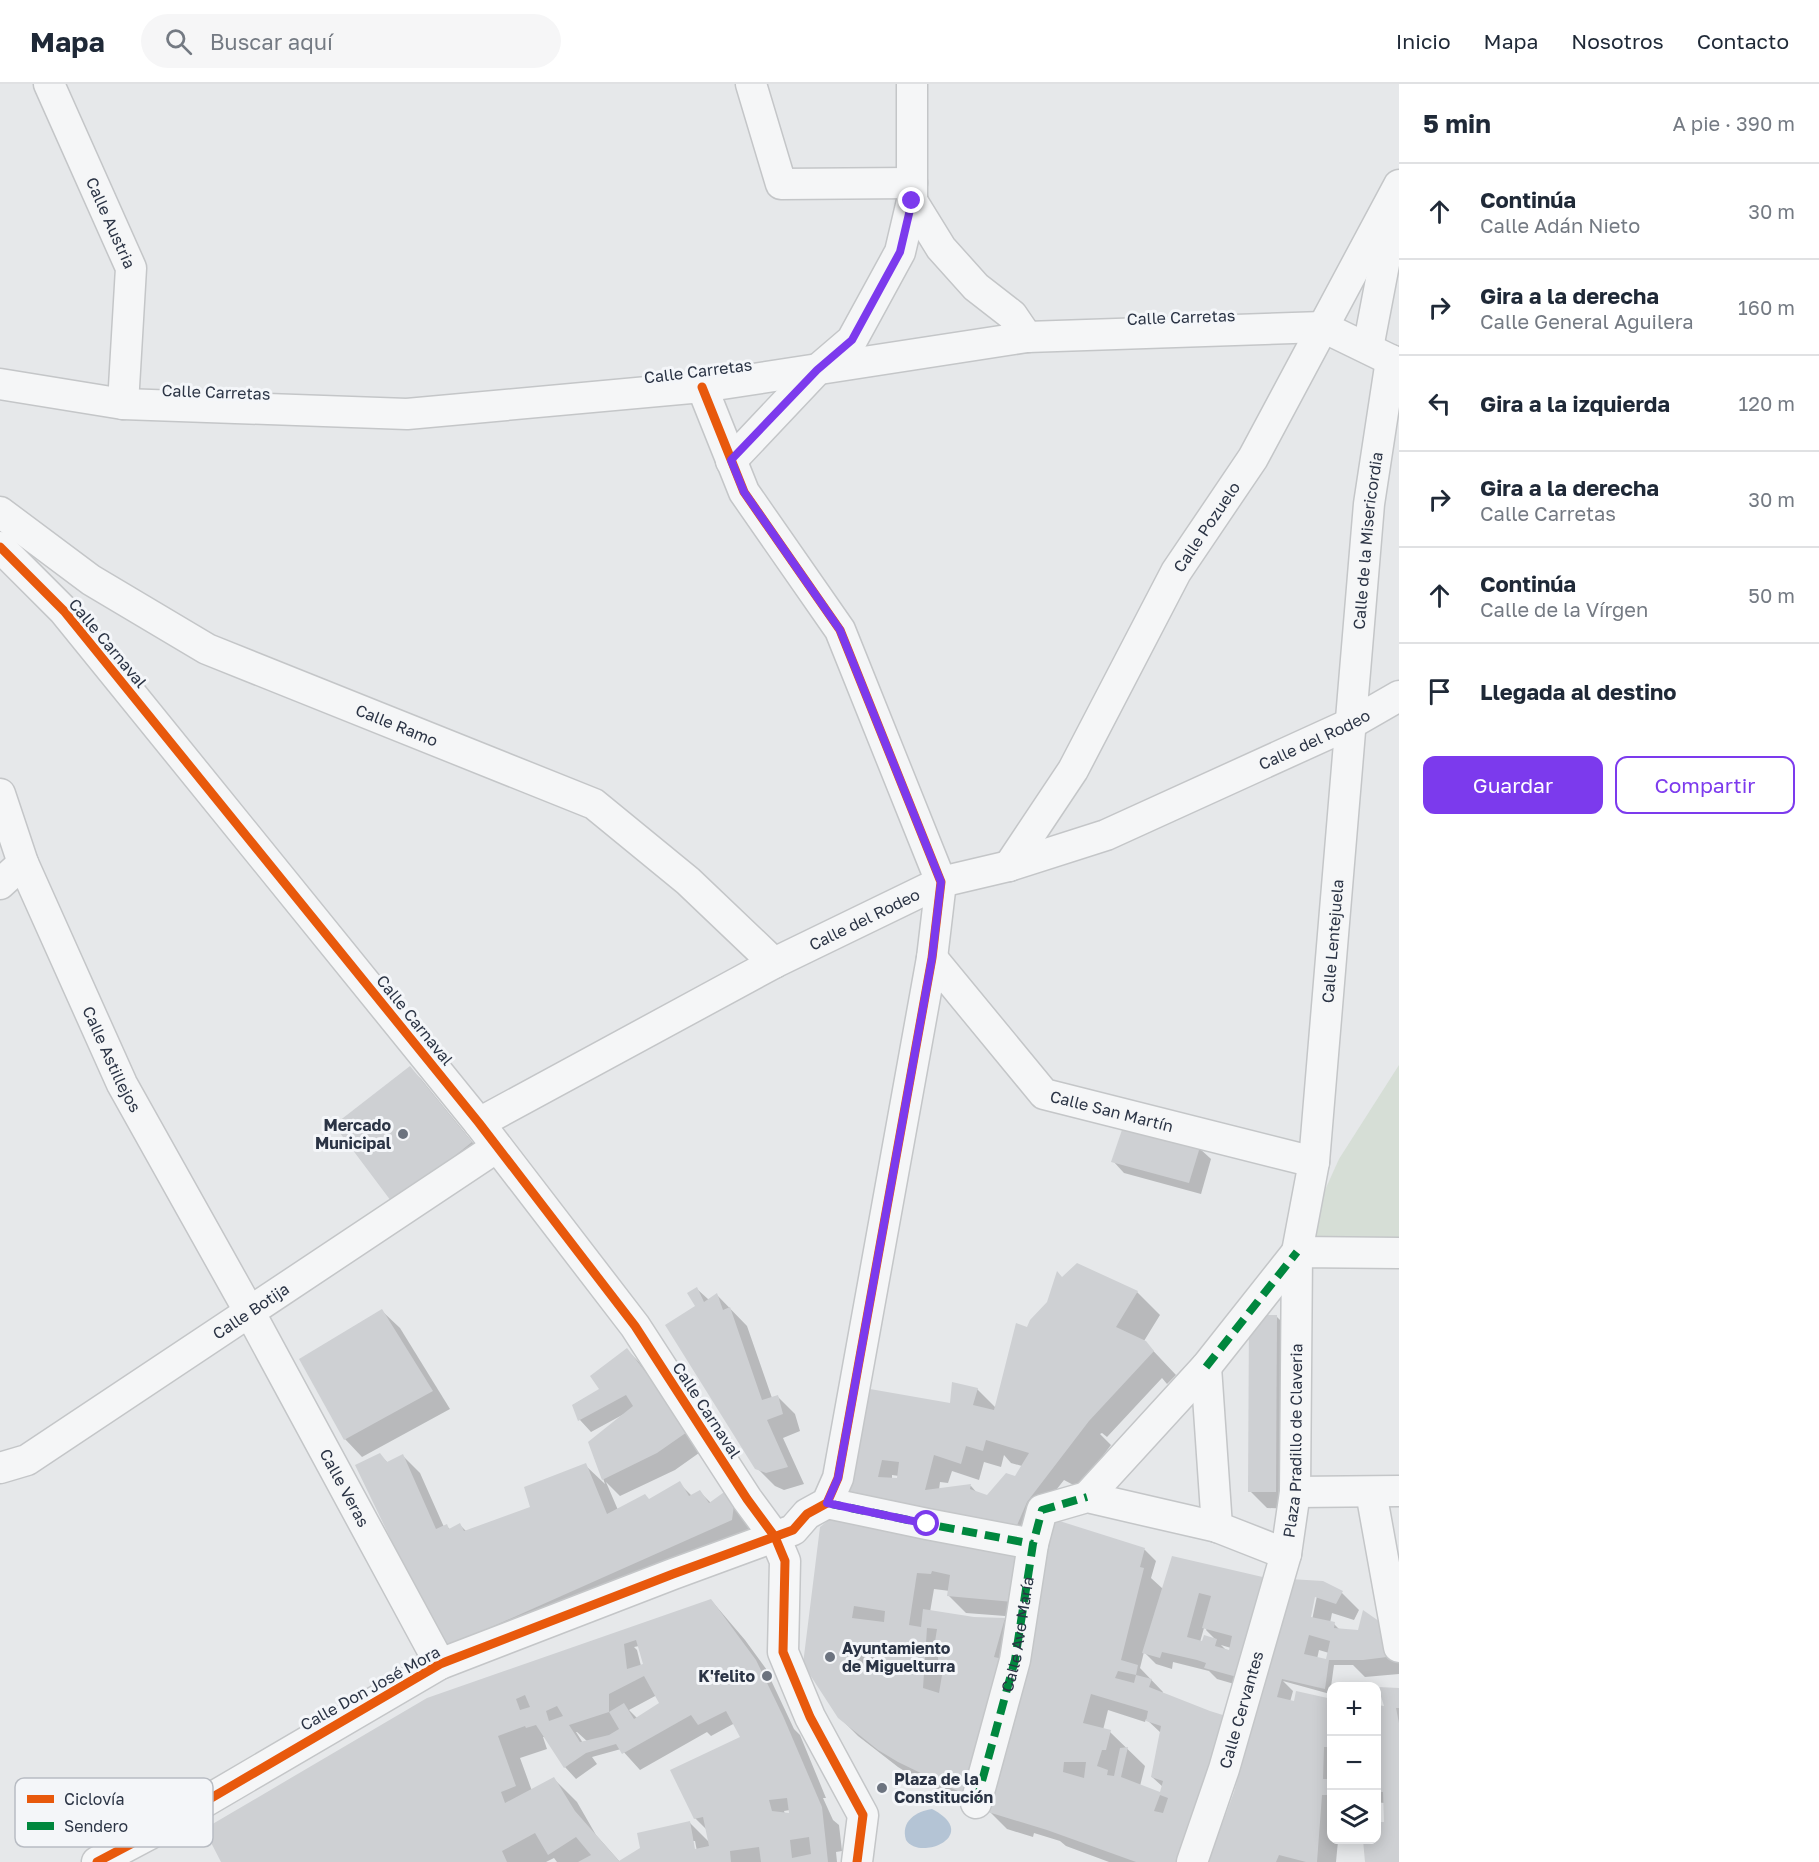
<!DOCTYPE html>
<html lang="es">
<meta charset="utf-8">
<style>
:root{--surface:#fff;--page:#f6f6f7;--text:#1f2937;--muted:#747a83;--line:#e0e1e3;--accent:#7c3aed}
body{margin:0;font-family:"Golos Text",sans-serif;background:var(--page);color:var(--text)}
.controls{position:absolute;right:18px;bottom:18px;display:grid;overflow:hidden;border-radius:12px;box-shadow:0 3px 15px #0003}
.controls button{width:54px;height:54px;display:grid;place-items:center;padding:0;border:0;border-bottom:2px solid var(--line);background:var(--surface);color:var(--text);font:30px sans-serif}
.stop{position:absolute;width:18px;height:18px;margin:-14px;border:4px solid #7c3aed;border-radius:50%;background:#fff}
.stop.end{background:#7c3aed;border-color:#fff;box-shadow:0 2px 6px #0008}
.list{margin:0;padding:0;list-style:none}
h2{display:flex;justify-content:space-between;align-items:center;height:78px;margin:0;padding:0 24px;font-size:26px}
h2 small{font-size:20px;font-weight:400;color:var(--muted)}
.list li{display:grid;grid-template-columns:39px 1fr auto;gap:18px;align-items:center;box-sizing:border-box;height:96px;padding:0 24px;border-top:2px solid var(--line)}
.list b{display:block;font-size:22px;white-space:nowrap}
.list p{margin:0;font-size:20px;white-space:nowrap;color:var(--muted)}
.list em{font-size:20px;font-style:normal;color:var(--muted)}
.actions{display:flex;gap:12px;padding:18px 24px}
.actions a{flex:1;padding:14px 0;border:2px solid var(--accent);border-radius:12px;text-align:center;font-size:21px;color:var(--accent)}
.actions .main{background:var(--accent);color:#fff}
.icon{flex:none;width:33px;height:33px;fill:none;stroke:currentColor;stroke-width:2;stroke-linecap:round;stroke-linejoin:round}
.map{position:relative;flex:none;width:1399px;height:1778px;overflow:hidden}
header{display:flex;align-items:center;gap:36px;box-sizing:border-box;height:84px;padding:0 30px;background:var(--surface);border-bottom:2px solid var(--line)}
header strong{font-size:28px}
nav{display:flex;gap:33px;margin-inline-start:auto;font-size:21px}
.search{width:420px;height:54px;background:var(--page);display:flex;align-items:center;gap:15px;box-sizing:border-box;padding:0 21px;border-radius:33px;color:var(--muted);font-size:22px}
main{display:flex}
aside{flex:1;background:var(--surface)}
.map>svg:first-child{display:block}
.green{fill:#d6ded6}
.water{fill:#b4c4d5}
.shadow{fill:#0003;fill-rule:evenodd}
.building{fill:#ced0d3;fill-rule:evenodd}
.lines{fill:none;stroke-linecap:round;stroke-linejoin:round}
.street-casing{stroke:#c4c6c8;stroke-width:33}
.street{stroke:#f5f6f7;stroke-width:30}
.quiet{stroke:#00873e;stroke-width:8;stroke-dasharray:15 8;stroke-linecap:butt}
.cycleway-casing{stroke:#f4f6f9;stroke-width:13}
.cycleway{stroke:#e8590c;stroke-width:9}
.route{stroke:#7c3aed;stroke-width:8}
.poi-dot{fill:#6c737f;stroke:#f4f6f9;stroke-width:2}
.labels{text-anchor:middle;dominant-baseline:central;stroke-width:6;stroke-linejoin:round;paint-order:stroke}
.street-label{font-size:16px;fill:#2b3445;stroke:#f4f6f9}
.poi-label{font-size:16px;font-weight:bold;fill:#2b3445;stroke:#f4f6f9;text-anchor:end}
.key{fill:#f4f6f9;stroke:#b8bcc3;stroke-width:1.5}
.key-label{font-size:16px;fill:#2b3445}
</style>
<header>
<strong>Mapa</strong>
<div class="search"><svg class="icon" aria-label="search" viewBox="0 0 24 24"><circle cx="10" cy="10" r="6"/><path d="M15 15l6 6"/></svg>Buscar aquí</div>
<nav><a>Inicio</a><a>Mapa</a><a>Nosotros</a><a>Contacto</a></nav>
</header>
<main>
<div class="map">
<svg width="1399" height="1778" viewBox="0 0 1399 1778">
<rect width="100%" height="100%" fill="#e6e8ea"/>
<path class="green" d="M1399,981V1165L1297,1168L1339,1075Z"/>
<path class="water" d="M932,1725C982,1751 920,1778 906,1756C900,1737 917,1727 932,1725Z"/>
<g class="shadow">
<path d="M409,984L421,995L482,1070L395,1120Z"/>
<path d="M1199,1064L1211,1075L1201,1110L1124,1089L1113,1077Z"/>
<path d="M1062,1194L1137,1208L1160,1231L1144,1257L1176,1291L1167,1300L1162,1294L1107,1353L1102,1349L1100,1350L1111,1361L1079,1404L1064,1396L1038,1429L1026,1457L861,1427L859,1372L977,1305L996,1324L1027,1245L1049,1218ZM1004,1371L1011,1379L1022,1382L1015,1394L988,1412L978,1410L971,1402L939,1406L940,1398L948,1399L952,1387L979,1396L984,1378L1001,1383ZM892,1391L899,1392V1396L892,1395Z"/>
<path d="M697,1205L709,1216L717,1211L747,1242L772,1314L778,1313L795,1330L800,1347L783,1354L804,1400L784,1406L775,1402L757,1384L697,1222Z"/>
<path d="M382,1227L400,1244L450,1325L362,1373L345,1355Z"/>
<path d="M1277,1233L1294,1250L1293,1425L1267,1424L1250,1407Z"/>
<path d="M627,1266L638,1277L706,1364L675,1386L620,1412L606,1398L618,1426L649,1417L679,1399L692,1412L700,1408L711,1419L726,1408L749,1431L755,1459L473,1584L466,1581L442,1558L380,1371L388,1379L403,1372L420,1389L444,1443L446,1442L451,1446L460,1441L467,1448L532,1424L585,1381L605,1400L590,1358L624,1330L591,1348L580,1336L573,1321L601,1305Z"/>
<path d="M1051,1436L1145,1466L1156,1477L1151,1494L1163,1505L1266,1496L1248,1604L1217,1595L1209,1587L1173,1578L1172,1585L1156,1580L1144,1568L1140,1584L1163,1608L1162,1610L1211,1767L1213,1768L1236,1707L1269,1590L1292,1496L1342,1509L1359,1526L1354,1536L1332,1529L1330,1539L1334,1540L1340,1546L1399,1557V1590L1365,1593L1353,1581H1334L1330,1610L1283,1597L1293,1607L1290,1618L1332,1616V1756L1338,1757L1336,1778H1109L1066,1762L1060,1757L1034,1749L1033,1753L1007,1745L990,1728L1008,1667ZM1313,1512H1317L1311,1541L1308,1540ZM1204,1544H1207L1206,1546L1216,1556L1200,1558ZM1221,1561L1231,1564L1230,1568L1225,1565ZM1319,1566L1329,1569L1327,1577L1317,1575ZM1108,1626L1145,1638L1146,1635L1161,1649L1152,1693L1163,1703L1161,1710L1140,1702L1145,1682L1110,1648L1103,1646Z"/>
<path d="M821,1444L1013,1468L1030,1534L966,1529L949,1512L950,1507L934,1505L930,1528L974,1534L1004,1535L1021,1552L983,1727L917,1695L898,1683L858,1652L840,1634Z"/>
<path d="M711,1516L745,1556L772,1593L770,1594L794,1645L800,1651L826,1714H823L833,1736L839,1741L842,1767L836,1768L837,1778H620L689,1738L710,1759L708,1747L695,1734L742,1653L735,1639L711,1652L707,1648L640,1686L621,1665L592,1673L597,1680L576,1695L565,1683L546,1653H543L547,1665L520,1674L532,1707L554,1695L577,1718L596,1751L620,1778H557L554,1774L546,1778H222L206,1745ZM639,1562L645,1580L641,1582L637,1566L634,1563ZM657,1611L661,1619L638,1635L629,1626ZM576,1648H577L588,1658L583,1659ZM790,1726L791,1731L785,1730L784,1727ZM692,1757H695L698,1772H696Z"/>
<path d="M1380,1605L1399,1606V1778H1367L1365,1756H1376V1740H1388L1384,1719L1376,1718V1623L1389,1625Z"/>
</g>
<g class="building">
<path d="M410,982L472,1058L394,1121L334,1041Z"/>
<path d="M1124,1040L1200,1063L1189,1099L1111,1078Z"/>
<path d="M1077,1179L1138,1207L1116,1243L1146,1257L1154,1267L1089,1337L1027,1418L1015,1446L848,1417L870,1305L950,1319L952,1298L978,1304L973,1321L994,1326L1016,1239L1027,1243L1030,1236L1047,1218L1057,1187L1062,1193ZM986,1356L1029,1369L1015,1392L1006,1389L987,1411L970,1405L971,1400L925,1406L934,1371L961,1380L966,1362L983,1367ZM882,1376L899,1378L897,1394L878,1393Z"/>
<path d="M697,1203L704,1218L717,1209L723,1226L730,1223L762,1316L778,1311L783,1330L767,1336L788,1383L766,1389L755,1385L665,1241L695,1222L687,1209Z"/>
<path d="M382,1225L433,1307L344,1356L299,1275Z"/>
<path d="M1249,1231H1277L1276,1408H1248Z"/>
<path d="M627,1264L690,1346L657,1369L602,1396L588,1358L633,1322L626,1311L578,1337L572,1321L599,1305L590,1292Z"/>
<path d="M380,1369L387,1378L403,1370L436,1445L447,1440L449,1445L460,1439L464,1447L530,1423L524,1403L586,1379L607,1430L645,1410L649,1415L680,1397L689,1412L700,1406L709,1419L727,1406L734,1421L732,1436L449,1562L441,1559L355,1381Z"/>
<path d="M831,1434L1013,1466L1019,1475L1013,1518L947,1512L950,1491L932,1487L931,1490L917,1489L909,1541L921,1543L923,1525L974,1533L1005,1534L994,1573L1003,1575L966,1711L898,1678L878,1666L838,1634L803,1580L820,1443ZM854,1522L885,1527L884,1538L852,1534ZM927,1544L937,1545L933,1570L938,1572V1577L944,1579L939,1609L923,1604ZM857,1564L877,1567L872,1583L855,1581Z"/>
<path d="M1050,1434L1145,1464L1140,1483L1144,1484L1121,1576L1138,1581L1136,1591L1152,1595L1149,1603L1210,1627L1226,1632L1185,1778H1136L1047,1746L988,1728L1007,1667L1036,1538ZM1118,1587L1136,1591L1134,1599L1115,1594ZM1091,1610L1148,1627L1146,1637L1161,1642L1151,1693L1163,1697L1160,1708L1121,1693L1128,1663L1120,1664L1114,1692L1107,1691L1108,1686L1097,1682L1102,1666H1106L1111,1646L1083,1639ZM1064,1678H1086L1084,1694L1063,1688ZM1160,1711L1168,1714L1163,1729L1154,1727Z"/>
<path d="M1172,1472L1267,1494L1237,1593L1204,1584L1206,1579L1197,1576L1162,1568L1160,1574L1142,1569ZM1199,1509L1211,1512L1202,1544L1232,1552L1229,1566L1215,1562L1217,1555L1204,1551L1202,1557L1187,1553Z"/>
<path d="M1290,1495L1323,1497L1343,1507L1336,1520L1315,1513L1311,1533L1335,1538L1334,1544L1358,1546L1363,1526L1386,1542L1395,1572L1363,1576H1329L1325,1605L1282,1595L1277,1613L1294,1617L1296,1607L1332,1615V1663H1324L1323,1695H1332V1711H1322L1317,1778H1306L1279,1771L1276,1778H1208L1234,1708L1267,1590ZM1309,1551L1330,1557L1326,1575L1304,1570Z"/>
<path d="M711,1515L756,1576L783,1632L822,1723L828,1778H761L759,1763L730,1767L731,1778H578L591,1771L576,1753L548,1771L535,1749L502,1767L507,1778H221L204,1745L427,1614ZM636,1556L643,1580L627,1585L624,1560ZM644,1592L659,1619L634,1635L624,1619L609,1628L619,1645L609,1651L580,1658L569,1641L609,1628V1610ZM525,1611L530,1623L520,1626L516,1615ZM557,1622L563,1632L549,1637L546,1627ZM726,1627L740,1653L670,1686L694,1735L703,1733L709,1762L695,1765L690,1737L637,1749L640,1764L619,1777L575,1727L554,1693L505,1719L501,1708L516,1702L498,1652L525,1642L526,1644L536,1641L564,1684L586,1669L616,1660L622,1670L691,1631L698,1641ZM787,1714L789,1729L772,1727L769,1716ZM809,1753L811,1770L792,1774L790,1756Z"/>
<path d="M1378,1603L1399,1604V1624H1396L1399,1639V1778H1365L1363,1756H1376L1377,1738H1384L1383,1708H1377V1621L1384,1622Z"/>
</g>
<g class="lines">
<g class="street-casing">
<g id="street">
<path id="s1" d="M49,0L131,184L123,320"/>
<path d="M751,0L781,100L912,99"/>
<path d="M912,117L941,164L976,203L1012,231L1027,253"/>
<path d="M1368,264L1394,128"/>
<path d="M0,300L123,320L407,330L702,303L1027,253L1323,243L1399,280"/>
<path d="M731,377L817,286L852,256L900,168L912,117V0"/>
<path id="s2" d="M0,428L91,496L207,565L594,720L688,797L774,879"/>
<path d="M0,463L64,527L479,1039L635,1242L747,1415L775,1453L785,1477L783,1568L810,1633L863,1731L857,1778"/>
<path id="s3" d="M0,710L23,779L122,1000L249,1227L440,1580"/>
<path id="s4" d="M1009,782L1073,686L1176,488L1253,374L1399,101"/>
<path d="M0,800L23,779"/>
<path id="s5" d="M932,874L1044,1010L1314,1078"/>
<path id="s6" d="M479,1039L774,879L941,798L1009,782L1106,751L1352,639L1399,612"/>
<path d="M1206,1283L1217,1443"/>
<path id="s7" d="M0,1384L27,1376L497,1063"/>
<path d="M1295,1408L1399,1407"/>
<path d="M1371,1408L1399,1563"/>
<path d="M1087,1413L1206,1283L1297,1168L1399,1169"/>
<path d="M827,1419L927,1440L1033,1460"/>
<path d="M976,1719L1015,1576L1033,1460L1042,1426L1087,1413L1217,1443L1286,1470"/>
<path d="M97,1778L148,1751L440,1580L673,1490L793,1446L807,1430L827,1419L838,1394L932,874L941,798L840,546L744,408L702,303"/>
<path id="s8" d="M1192,1778L1224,1685L1286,1470L1295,1408L1297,1168L1314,1078L1369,420L1391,276"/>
</g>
</g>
<use href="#street" class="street"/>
<g class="quiet">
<path d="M1206,1283L1297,1168"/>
<path d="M827,1419L927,1440L1033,1460"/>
<path id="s9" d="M976,1719L1015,1576L1033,1460L1042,1426L1087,1413"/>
</g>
<g class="cycleway-casing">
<g id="cycleway">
<path d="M0,463L64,527L479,1039L635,1242L747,1415L775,1453L785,1477L783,1568L810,1633L863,1731L857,1778"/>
<path d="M97,1778L148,1751L440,1580L673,1490L793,1446L807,1430L827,1419L838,1394L932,874L941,798L840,546L744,408L702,303"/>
</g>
</g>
<use href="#cycleway" class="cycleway"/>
</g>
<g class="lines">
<path class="route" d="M912,117L900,168L852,256L817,286L731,376L744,408L840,546L941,798L932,874L838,1394L827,1419L927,1440"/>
</g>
<g class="poi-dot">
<circle cx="403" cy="1050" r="6"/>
<circle cx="830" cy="1573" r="6"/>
<circle cx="767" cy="1592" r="6"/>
<circle cx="882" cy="1704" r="6"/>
</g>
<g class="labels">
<g class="street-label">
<text stroke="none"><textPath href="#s1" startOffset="152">Calle Austria</textPath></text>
<text transform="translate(1181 233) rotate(-2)">Calle Carretas</text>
<text transform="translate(698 287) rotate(-7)">Calle Carretas</text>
<text transform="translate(216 308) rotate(2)">Calle Carretas</text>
<text stroke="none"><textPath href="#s4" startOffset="393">Calle Pozuelo</textPath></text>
<text stroke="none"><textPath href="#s8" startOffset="1340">Calle de la Misericordia</textPath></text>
<text transform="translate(108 559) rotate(50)">Calle Carnaval</text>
<text stroke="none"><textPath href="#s2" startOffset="453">Calle Ramo</textPath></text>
<text stroke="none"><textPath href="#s6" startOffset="922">Calle del Rodeo</textPath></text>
<text stroke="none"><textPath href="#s6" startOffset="436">Calle del Rodeo</textPath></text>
<text stroke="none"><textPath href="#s8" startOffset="938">Calle Lentejuela</textPath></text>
<text transform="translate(415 936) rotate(51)">Calle Carnaval</text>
<text stroke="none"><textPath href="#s3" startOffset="288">Calle Astillejos</textPath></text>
<text stroke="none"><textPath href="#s5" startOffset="246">Calle San Martín</textPath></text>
<text stroke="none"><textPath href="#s7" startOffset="297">Calle Botija</textPath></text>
<text transform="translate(707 1326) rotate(57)">Calle Carnaval</text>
<text stroke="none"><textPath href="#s8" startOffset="436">Plaza Pradillo de Claveria</textPath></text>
<text stroke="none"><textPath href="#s3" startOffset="776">Calle Veras</textPath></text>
<text stroke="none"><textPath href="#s9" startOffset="174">Calle Ave María</textPath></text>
<text transform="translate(370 1604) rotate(-29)">Calle Don José Mora</text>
<text stroke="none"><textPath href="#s8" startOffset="160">Calle Cervantes</textPath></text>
</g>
<g class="poi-label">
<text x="391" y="1041">Mercado<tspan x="391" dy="18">Municipal</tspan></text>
<text x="842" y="1564" text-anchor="start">Ayuntamiento<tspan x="842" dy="18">de Miguelturra</tspan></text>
<text x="755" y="1592">K'felito</text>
<text x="894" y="1695" text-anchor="start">Plaza de la<tspan x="894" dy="18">Constitución</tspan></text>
</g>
</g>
<rect x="15" y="1694" width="198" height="69" rx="9" class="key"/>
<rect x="27" y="1711" width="27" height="8" fill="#e8590c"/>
<rect x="27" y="1738" width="27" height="8" fill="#00873e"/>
<g class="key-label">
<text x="64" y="1721">Ciclovía</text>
<text x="64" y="1748">Sendero</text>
</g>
</svg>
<div class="controls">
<button>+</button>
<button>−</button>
<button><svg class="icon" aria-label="layers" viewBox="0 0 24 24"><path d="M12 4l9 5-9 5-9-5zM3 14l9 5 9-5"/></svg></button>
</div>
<div class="stop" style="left:927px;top:1440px"></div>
<div class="stop end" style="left:912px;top:117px"></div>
</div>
<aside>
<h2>5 min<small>A pie · 390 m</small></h2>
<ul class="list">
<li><svg class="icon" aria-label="ahead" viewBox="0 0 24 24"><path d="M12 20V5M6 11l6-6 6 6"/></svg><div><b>Continúa</b><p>Calle Adán Nieto</p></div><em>30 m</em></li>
<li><svg class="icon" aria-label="right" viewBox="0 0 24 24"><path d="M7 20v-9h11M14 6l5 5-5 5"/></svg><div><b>Gira a la derecha</b><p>Calle General Aguilera</p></div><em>160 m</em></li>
<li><svg class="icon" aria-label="left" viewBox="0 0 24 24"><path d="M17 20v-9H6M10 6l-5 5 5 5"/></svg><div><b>Gira a la izquierda</b></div><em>120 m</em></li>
<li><svg class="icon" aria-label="right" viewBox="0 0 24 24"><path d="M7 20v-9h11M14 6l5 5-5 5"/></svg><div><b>Gira a la derecha</b><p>Calle Carretas</p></div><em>30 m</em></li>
<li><svg class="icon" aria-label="ahead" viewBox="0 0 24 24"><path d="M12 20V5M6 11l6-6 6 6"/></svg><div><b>Continúa</b><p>Calle de la Vírgen</p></div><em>50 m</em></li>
<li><svg class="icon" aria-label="arrive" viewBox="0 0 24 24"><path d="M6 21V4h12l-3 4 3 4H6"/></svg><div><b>Llegada al destino</b></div></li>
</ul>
<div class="actions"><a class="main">Guardar</a><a>Compartir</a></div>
</aside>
</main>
